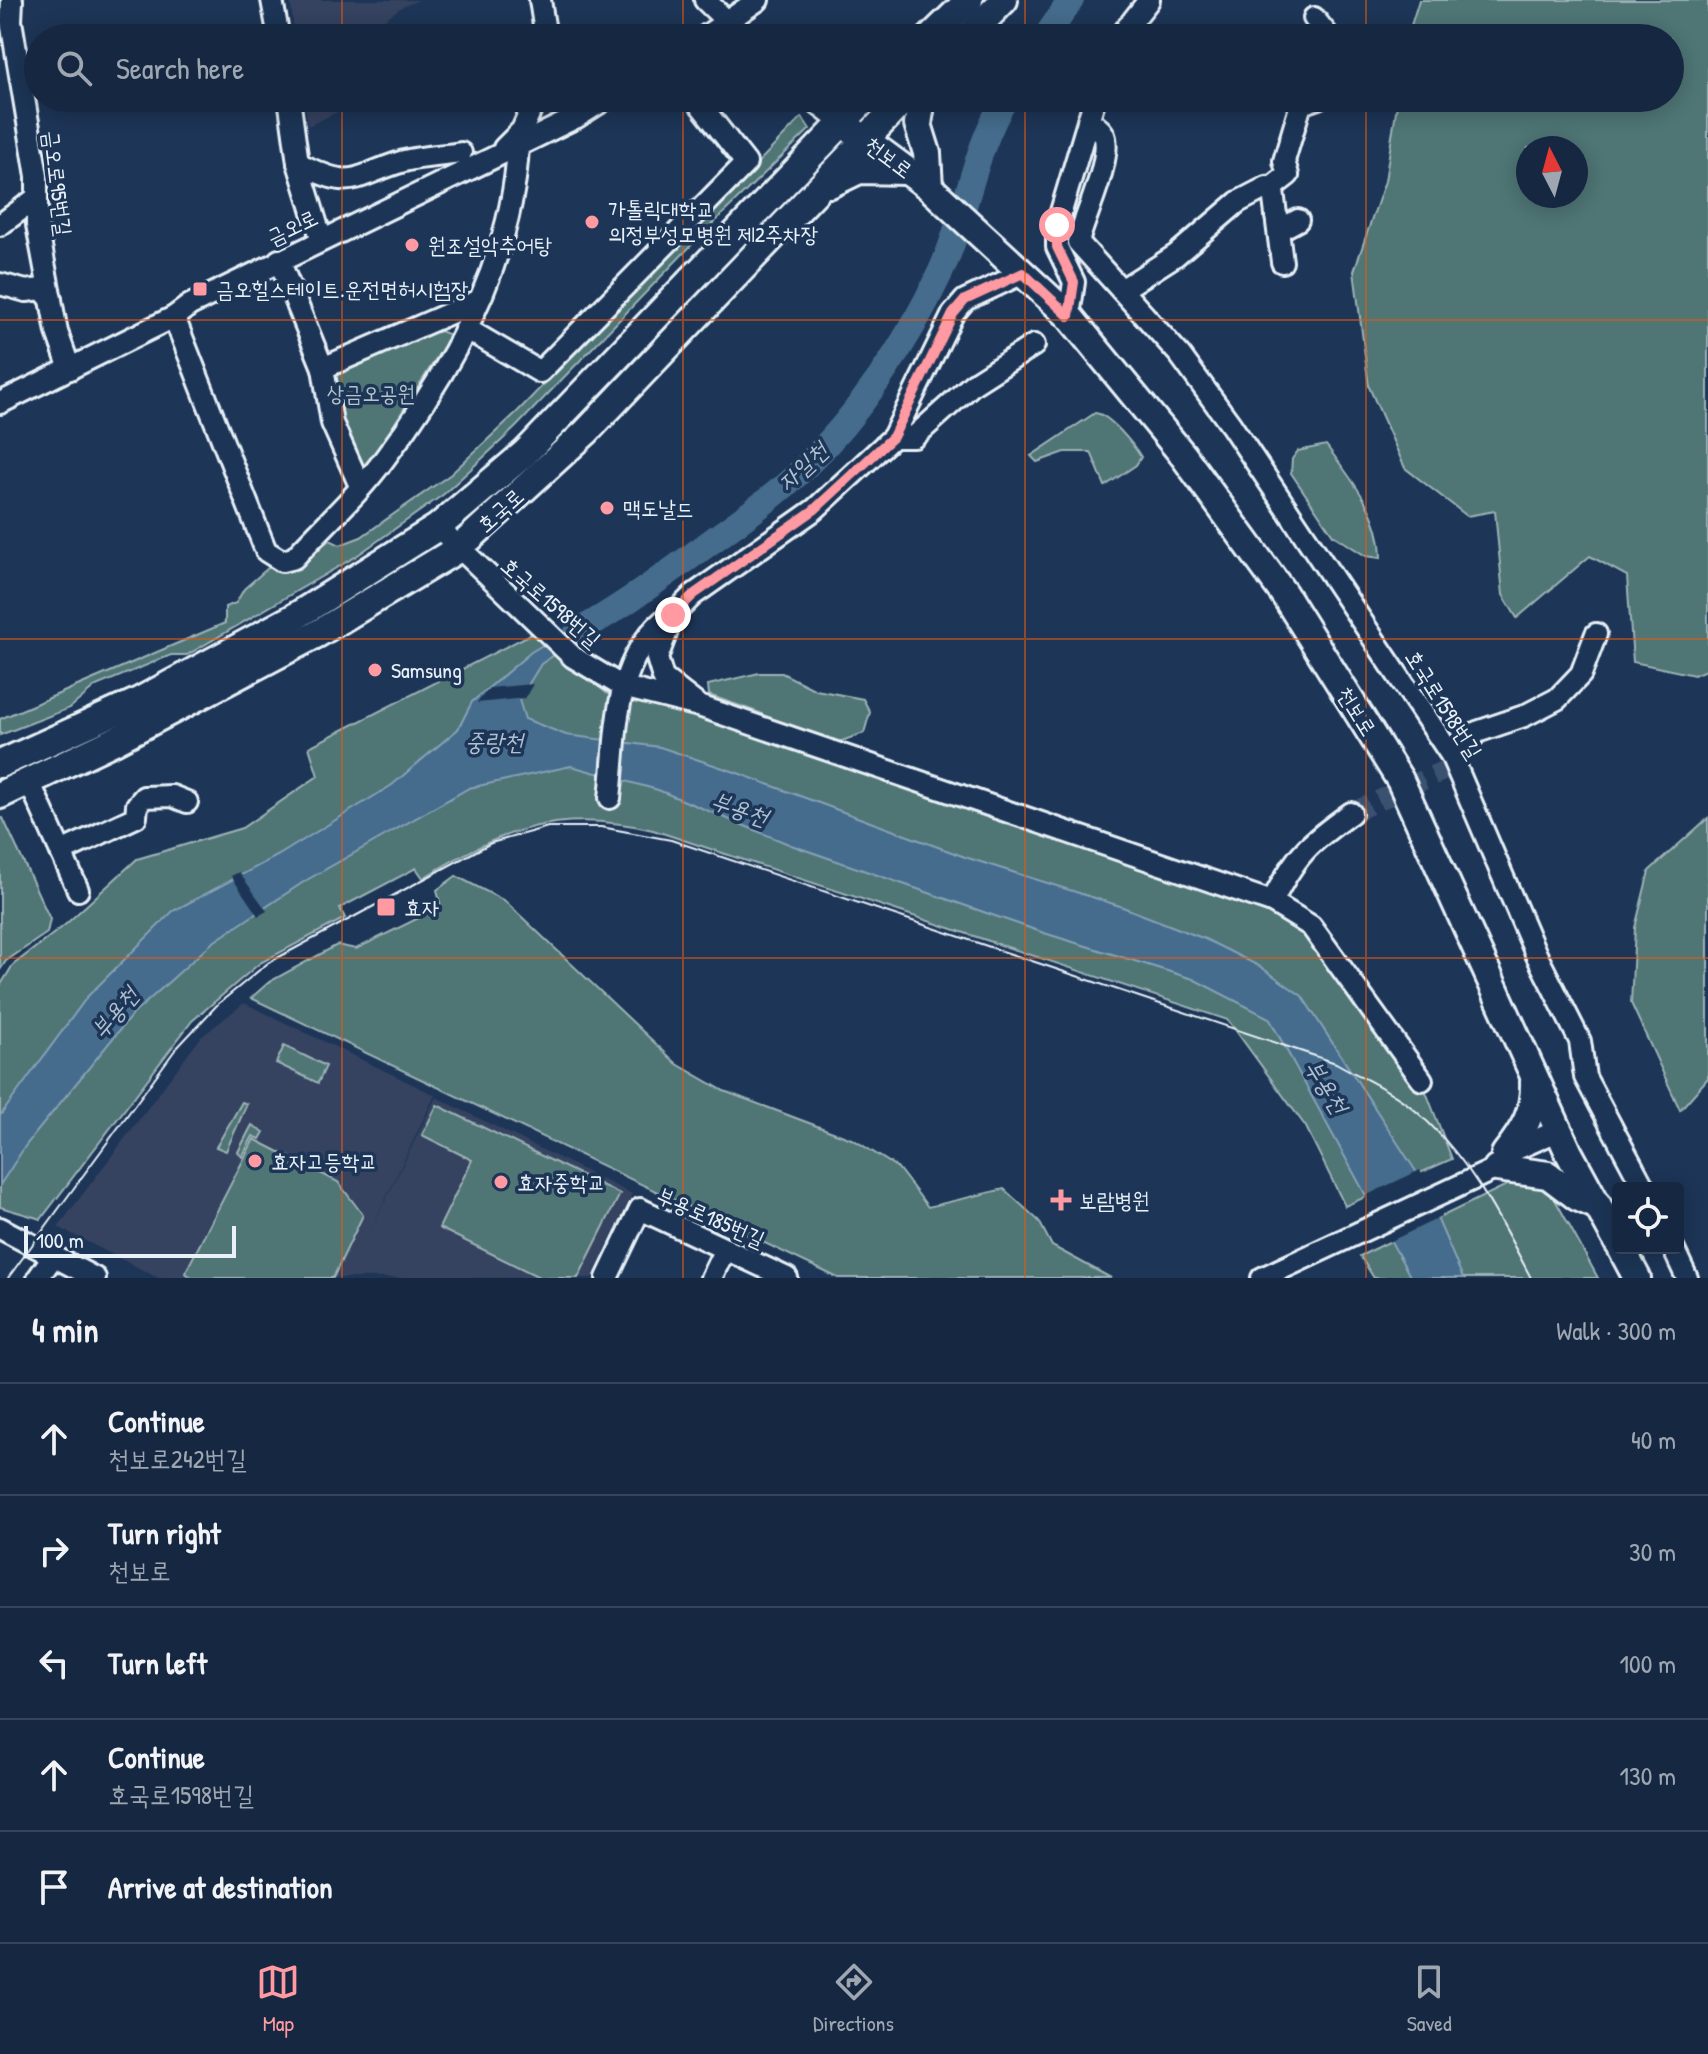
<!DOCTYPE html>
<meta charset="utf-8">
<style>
:root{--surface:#162841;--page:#1f3048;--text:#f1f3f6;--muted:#9ea6b1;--line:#35445a;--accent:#ff9aa2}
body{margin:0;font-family:"Patrick Hand","Poor Story",sans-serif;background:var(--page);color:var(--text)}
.controls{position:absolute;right:24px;bottom:24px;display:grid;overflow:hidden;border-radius:8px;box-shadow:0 4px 20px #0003}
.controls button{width:72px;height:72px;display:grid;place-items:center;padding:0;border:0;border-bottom:2px solid var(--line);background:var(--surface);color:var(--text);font:40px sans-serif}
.compass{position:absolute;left:1516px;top:136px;width:72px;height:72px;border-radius:50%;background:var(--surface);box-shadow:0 4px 20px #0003;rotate:354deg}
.scale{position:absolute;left:24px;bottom:20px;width:212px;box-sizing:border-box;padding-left:8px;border:4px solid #e8f1f8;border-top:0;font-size:22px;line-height:28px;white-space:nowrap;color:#e8f1f8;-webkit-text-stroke:6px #1d3557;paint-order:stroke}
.stop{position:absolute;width:24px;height:24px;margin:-18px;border:6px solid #ff9aa2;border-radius:50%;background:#fff}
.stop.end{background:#ff9aa2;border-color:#fff;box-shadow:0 2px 8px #0008}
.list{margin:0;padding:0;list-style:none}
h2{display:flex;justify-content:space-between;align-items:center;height:104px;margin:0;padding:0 32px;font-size:34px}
h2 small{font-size:26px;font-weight:400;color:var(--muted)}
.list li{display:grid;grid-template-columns:52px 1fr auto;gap:24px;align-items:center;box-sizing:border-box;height:112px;padding:0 32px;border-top:2px solid var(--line)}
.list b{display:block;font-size:30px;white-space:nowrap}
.list p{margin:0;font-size:26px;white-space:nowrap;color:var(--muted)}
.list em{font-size:26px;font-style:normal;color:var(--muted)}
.icon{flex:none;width:44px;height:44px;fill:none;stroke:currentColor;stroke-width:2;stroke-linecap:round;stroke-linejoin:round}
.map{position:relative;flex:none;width:1708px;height:1278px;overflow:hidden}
.search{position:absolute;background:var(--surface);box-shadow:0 4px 20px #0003;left:24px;right:24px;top:24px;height:88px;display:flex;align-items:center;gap:20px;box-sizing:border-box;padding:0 28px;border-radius:44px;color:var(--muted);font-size:30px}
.sheet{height:664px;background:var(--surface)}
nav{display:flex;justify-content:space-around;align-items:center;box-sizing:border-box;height:112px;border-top:2px solid var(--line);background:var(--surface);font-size:22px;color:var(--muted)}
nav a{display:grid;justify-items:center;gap:4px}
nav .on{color:var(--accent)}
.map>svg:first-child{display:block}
.built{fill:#344360}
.green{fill:#507475;stroke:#9cb2b6;stroke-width:2;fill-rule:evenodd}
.water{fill:#446c8c;stroke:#86a1b7;stroke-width:2}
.pier{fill:#1d3557}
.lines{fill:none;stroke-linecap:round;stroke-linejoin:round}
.river{stroke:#446c8c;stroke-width:26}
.minor-tunnel{stroke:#3b516f;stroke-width:20;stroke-dasharray:20 10;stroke-linecap:butt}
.minor-casing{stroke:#e8f1f8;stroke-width:26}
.major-casing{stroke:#e8f1f8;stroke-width:32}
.minor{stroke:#1d3557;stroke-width:20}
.major{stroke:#1d3557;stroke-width:26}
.tram{stroke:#e8f1f8;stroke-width:2}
.route{stroke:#ff9aa2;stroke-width:10}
.grid{fill:none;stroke:#e8590c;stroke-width:2;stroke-opacity:0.55}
.poi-dot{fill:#ff9aa2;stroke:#1d3557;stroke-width:3}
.labels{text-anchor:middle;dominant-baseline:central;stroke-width:7;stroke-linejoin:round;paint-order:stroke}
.street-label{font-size:22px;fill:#e8f1f8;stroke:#1d3557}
.poi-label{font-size:22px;fill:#e8f1f8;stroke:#1d3557;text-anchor:start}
.park-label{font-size:22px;fill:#b3c5ca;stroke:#1d3557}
.water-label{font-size:24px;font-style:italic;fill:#afc2d2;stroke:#1d3557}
</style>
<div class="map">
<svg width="1708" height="1278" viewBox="0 0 1708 1278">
<rect width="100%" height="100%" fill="#1d3557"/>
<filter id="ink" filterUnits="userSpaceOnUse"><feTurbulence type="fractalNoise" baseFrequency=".0125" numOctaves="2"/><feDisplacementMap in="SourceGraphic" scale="16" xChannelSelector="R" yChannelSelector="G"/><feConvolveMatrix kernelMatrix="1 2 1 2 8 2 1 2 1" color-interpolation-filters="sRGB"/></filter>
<g filter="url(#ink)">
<g class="built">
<path d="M290,0H419L402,7L365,33L366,38H295Z"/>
<path d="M304,98H357L346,108L308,126Z"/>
<path d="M244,1003L435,1095L367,1238L436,1097L632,1194L592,1278H158L58,1227L201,1037Z"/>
</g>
<g class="green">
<path d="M1419,0H1708V669L1694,675L1633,662L1627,576L1590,556L1517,618L1503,595L1495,511L1467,516L1405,468L1369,387L1354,271L1385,181L1398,98H1670V38H1407ZM1528,148H1576V196H1528Z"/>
<path d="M802,117L810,129L706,230L515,428L444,494L355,557L187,655H171L96,686L70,708L0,735V719L225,623V607L236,603L244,589L268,568C293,569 310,554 330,540L340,545L361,537L451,474L518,411Z"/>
<path d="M436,330L451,335L365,470C352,438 328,403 337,368L391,343L404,346Z"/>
<path d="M1095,413C1109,414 1133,444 1141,457L1136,465L1105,486L1091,452H1065L1037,462L1031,456Z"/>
<path d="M1326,445C1352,480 1381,514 1381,558L1366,556L1333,535L1291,473L1292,459L1298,451Z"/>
<path d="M531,634L613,698L666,703L1291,916L1423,1084L1452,1159L1345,1206L1306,1127L1228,1020L653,830C558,808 505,828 423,878L416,868L340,908L345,918L260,963L192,1021L41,1219L0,1207V986L13,965L66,924L137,859L242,828L318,776L309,747Z"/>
<path d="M759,673H782L816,690L863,699L870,712L864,733L839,742L819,740L776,725L760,713L709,695L708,685Z"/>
<path d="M3,818L50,919L47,933L6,961L0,970V819Z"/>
<path d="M1708,818V1078L1680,1110L1631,1003L1635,928L1649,871Z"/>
<path d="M456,876L505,901L677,1064L724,1091L854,1140L898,1168L928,1207L1004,1189L1039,1221L1052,1246L1111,1278H838L251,998L269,982L337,945L356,949L441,907L437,890Z"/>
<path d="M284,1046L326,1066L318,1083L276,1063Z"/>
<path d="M242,1102L247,1104L226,1151L216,1147Z"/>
<path d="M437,1105L620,1194L578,1278H541L439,1228L472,1160L422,1135Z"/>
<path d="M252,1125L264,1132L260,1139L253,1136L242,1157L238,1152Z"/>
<path d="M254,1139L338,1182L363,1215L333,1278H194L185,1273Z"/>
<path d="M1521,1178L1539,1183L1552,1194L1598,1278H1374L1360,1256Z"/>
</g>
<path class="water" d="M604,609L609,618L541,664L519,700L525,719L566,735L660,747L735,772L965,857L1120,906L1205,939L1261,967L1302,996L1419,1176L1463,1278H1411L1269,1018L1193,979L1044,933L791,845L658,790L571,766L469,788L305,881L212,943L131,1016L26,1145L0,1185V1116L87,997L173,911L279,855L392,785L458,729L472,702L531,652Z"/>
<g class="pier">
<path d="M533,684L525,698L477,703L489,688Z"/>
<path d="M239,872L267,911L258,916L231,876Z"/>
<path d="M1420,1170L1441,1217L1389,1242L1365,1196Z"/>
</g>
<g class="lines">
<g class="river">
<path d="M1045,38L1071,0"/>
<path d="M577,632C620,608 657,581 697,552C732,526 771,500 802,470C859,415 907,344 940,273C967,216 972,152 1006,98"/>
</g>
<path class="minor-tunnel" d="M1351,813L1456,765"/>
<g class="minor-casing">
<g id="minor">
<path d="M12,0L11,21L37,176V225L57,332L70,369"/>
<path d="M272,0L279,38"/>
<path d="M540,0L546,38"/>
<path d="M705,0L744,38"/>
<path d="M1314,18L1330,38"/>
<path d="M703,38L758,0"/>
<path d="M1119,38L1149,0"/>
<path d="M289,98L298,163L321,238"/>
<path d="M568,98L577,117"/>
<path d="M810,98L841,122"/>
<path d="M1088,120C1094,125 1103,129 1105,138C1110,164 1085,215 1078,242L1180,355L1231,425L1451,755L1536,954L1580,1041L1585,1077L1644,1188"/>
<path d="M504,148L522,130L536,98"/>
<path d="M298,163C355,192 350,177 404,161C422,156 443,156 461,153"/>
<path d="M1270,189L1288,175L1284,161L1301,104L1318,98"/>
<path d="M1276,216L1285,227L1298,220"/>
<path d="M0,225L35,199"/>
<path d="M279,260L323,368L332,423L360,486"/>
<path d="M0,284L26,291L42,289L51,299"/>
<path d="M1123,289L1176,255L1238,202L1267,187L1273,191L1282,262"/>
<path d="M1069,316L1074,282L1057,247V225L1095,98"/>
<path d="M174,317L266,551L282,561L294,558C324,525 359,494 385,458C452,369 513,259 518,146"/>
<path d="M465,328L540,372L746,163L695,98"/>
<path d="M323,368L478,301"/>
<path d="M0,403L174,317L190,305L577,117L607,98"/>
<path d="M893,437L953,314L965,300L1023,273"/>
<path d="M438,527L573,657L623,687L699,706L663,678L657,658L673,615L693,595L814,510L893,437H914L973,384L1034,345"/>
<path d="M699,706L1272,902C1296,854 1308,844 1351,813"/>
<path d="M1453,759L1477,732L1524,716L1557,699L1581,674L1596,634"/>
<path d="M29,781L61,852L136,817L137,805L144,797L172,796L187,802"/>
<path d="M610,798C617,737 612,664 664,620"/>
<path d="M61,852L78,890"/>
<path d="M1272,902L1311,926L1422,1080"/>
<path d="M0,1228L95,1278"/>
<path d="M1673,1248L1687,1278"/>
<path d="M38,1278L52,1258"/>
<path d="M607,1278L640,1209L787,1278"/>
<path d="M711,1278L725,1249"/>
<path d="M1262,1278L1497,1168L1505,1154L1559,1130"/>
</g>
</g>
<g class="major-casing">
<g id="major">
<path d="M930,38L969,0"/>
<path d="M967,38L1004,0"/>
<path d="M922,98L918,124L927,153L929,187"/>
<path d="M841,122L929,187L1069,316L1183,455L1284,594L1400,780L1569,1153L1618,1243"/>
<path d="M830,184L859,170L907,171"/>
<path d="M0,764L139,701L293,618L438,527L525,453L866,98"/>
<path d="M0,795L114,741L317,634L458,549L586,432L905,98"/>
<path d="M1505,1154C1524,1130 1535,1112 1534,1082"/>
<path d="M1497,1168L1548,1175L1577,1197L1598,1206"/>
<path d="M1621,1248L1637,1278"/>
</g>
</g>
<use href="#minor" class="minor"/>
<use href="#major" class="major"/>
<path class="tram" d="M8,1278L175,1050L218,1004L268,963L491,843L548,827H601L671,840L1336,1063C1360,1077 1389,1089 1411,1107C1466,1152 1498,1215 1531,1278"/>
</g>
</g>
<g class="lines" filter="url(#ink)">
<path class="route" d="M673,615L693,595L814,510L893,437L953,314L965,300L1023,273L1069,316L1074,282L1057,247V225"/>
</g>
<path class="grid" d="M342,0V38M683,0V38M1025,0V38M1366,0V38M342,98V1278M683,98V1278M1025,98V1278M1366,98V1278M0,320H1708M0,639H1708M0,958H1708"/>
<g class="poi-dot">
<circle cx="592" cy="222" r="8"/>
<circle cx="412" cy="245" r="8"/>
<rect x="192" y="281" width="16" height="16" rx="4"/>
<circle cx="607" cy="508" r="8"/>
<circle cx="375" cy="670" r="8"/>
<rect x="376" y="897" width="20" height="20" rx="4"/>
<circle cx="255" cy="1161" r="8"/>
<circle cx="501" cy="1182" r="8"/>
<path d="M1057 1188h8v8h8v8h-8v8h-8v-8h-8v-8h8z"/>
</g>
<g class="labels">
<g class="street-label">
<text transform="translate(889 157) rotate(37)">천보로</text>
<text transform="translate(58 183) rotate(83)">금오로95번길</text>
<text transform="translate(292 227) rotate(-26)">금오로</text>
<text transform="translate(500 510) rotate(-42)">호국로</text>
<text transform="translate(551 602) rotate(41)">호국로1598번길</text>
<text transform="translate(1444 704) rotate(58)">호국로1598번길</text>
<text transform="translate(1357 711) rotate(58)">천보로</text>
<text transform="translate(711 1217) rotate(24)">부용로185번길</text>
</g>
<g class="poi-label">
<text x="608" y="209">가톨릭대학교<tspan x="608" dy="25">의정부성모병원 제2주차장</tspan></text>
<text x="428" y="245">원조설악추어탕</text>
<text x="216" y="289">금오힐스테이트.운전면허시험장</text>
<text x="623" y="508">맥도날드</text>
<text x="391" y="670">Samsung</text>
<text x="404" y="907">효자</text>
<text x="271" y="1161">효자고등학교</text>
<text x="517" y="1182">효자중학교</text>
<text x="1079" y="1200">보람병원</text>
</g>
<g class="park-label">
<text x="371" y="393">상금오공원</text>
</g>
<g class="water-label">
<text transform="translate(802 466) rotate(-43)">자일천</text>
<text x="494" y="741">중랑천</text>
<text transform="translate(740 808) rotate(19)">부용천</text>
<text transform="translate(114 1012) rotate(-50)">부용천</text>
<text transform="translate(1327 1086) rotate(58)">부용천</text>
</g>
</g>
</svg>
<div class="controls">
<button><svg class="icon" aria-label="locate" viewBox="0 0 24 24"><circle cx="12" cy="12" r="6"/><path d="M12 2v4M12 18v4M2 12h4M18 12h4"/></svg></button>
</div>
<svg class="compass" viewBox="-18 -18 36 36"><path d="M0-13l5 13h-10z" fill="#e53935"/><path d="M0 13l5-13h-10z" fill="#9ea6b1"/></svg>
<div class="scale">100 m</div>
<div class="stop" style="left:1057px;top:225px"></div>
<div class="stop end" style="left:673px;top:615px"></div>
<div class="search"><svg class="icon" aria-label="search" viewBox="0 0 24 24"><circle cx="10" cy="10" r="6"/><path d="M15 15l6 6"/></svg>Search here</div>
</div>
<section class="sheet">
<h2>4 min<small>Walk · 300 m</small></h2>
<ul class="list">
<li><svg class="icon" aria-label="ahead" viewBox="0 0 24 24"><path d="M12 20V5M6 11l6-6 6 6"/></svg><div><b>Continue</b><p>천보로242번길</p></div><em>40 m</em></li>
<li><svg class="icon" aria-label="right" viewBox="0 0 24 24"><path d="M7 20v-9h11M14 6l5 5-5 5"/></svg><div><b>Turn right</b><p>천보로</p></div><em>30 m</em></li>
<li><svg class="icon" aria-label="left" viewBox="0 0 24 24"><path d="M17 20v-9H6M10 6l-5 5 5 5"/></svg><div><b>Turn left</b></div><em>100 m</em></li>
<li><svg class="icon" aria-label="ahead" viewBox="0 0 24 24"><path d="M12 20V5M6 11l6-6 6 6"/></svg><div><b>Continue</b><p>호국로1598번길</p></div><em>130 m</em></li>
<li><svg class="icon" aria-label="arrive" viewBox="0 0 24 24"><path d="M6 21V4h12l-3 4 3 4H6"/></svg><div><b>Arrive at destination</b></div></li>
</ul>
</section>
<nav>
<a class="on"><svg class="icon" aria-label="map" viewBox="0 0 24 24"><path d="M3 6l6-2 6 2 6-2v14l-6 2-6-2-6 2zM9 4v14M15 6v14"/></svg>Map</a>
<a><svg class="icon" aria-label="directions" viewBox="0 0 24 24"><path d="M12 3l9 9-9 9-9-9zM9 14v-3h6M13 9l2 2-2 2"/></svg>Directions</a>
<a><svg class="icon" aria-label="saved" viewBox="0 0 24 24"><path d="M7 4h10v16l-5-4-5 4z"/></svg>Saved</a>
</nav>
